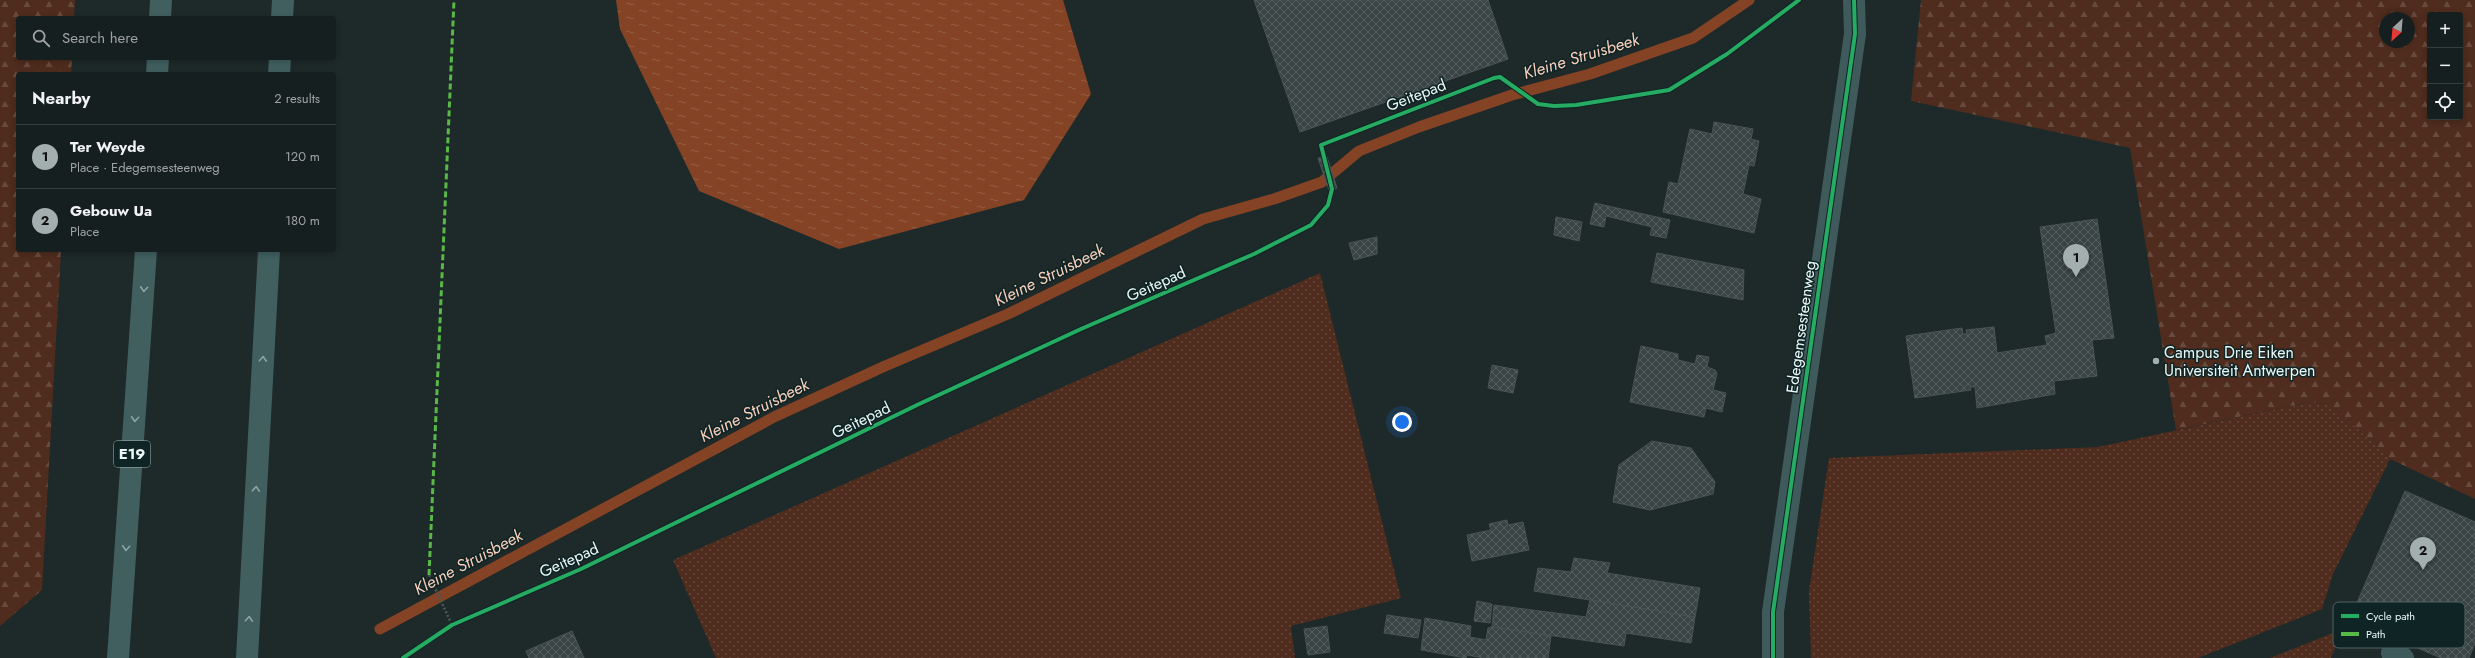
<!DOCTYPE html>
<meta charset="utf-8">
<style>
:root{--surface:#161f1f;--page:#1f2728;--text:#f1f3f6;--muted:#9ea2a4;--line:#353d3d;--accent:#a3afaf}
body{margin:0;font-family:Jost,sans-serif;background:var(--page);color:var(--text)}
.controls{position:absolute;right:12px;top:12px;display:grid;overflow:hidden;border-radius:4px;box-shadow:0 2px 6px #0003}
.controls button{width:36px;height:36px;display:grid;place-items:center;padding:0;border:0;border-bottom:1px solid var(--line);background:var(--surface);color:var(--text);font:20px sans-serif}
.compass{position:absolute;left:2379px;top:12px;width:36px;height:36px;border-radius:50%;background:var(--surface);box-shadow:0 2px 6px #0003;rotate:206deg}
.you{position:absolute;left:1402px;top:422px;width:14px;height:14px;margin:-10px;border:3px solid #fff;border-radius:50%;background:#1a73e8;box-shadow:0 0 0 6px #1a73e833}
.badge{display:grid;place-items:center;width:26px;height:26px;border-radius:50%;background:var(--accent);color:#111;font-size:13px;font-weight:700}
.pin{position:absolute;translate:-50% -33px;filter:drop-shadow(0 1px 2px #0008)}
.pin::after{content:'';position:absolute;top:21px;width:14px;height:12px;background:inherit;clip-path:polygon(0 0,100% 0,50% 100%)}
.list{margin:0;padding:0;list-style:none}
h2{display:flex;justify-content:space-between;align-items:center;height:52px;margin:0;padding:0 16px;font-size:17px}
h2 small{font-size:13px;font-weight:400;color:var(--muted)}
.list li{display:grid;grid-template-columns:26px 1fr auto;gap:12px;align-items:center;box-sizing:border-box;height:64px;padding:0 16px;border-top:1px solid var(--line)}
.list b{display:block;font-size:15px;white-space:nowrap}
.list p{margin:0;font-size:13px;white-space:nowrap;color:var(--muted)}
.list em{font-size:13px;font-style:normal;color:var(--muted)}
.icon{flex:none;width:22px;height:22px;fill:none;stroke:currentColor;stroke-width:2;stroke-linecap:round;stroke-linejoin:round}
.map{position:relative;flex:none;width:2475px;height:658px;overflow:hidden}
.search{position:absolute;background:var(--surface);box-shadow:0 2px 6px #0003;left:16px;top:16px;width:320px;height:44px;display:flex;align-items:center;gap:10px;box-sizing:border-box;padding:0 14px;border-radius:4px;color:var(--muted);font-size:15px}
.panel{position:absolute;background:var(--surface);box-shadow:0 2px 6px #0003;left:16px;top:72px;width:320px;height:180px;border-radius:4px}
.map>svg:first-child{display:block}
.grass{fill:url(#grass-dots)}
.forest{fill:url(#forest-firs);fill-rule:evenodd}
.water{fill:url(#water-ripples)}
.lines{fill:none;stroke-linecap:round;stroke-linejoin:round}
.stream{stroke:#844324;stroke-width:11}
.building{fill:url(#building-cross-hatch);stroke:#4a5454}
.path{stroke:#475a5a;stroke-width:2.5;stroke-dasharray:2 2;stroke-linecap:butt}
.minor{stroke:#3f5a5a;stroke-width:22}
.highway{stroke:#415f5f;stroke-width:22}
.quiet{stroke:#58b947;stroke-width:3;stroke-dasharray:6 3;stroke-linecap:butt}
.cycleway-casing{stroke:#0f2424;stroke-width:6}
.cycleway{stroke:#26ab63;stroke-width:4}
.oneway{stroke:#8da3a3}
.poi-dot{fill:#a3afaf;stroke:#0f2424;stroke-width:1.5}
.labels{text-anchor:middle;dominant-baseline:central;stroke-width:3;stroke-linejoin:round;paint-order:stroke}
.shield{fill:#0f2424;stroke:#a8b8b8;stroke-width:1}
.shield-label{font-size:15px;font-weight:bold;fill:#eaf7f7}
.street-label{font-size:16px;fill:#eaf7f7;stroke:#0f2424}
.poi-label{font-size:16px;fill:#eaf7f7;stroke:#0f2424;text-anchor:start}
.water-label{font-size:17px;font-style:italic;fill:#f9cebb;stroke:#0f2424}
.key{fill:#0f2424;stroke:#516363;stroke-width:1}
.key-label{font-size:11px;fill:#eaf7f7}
</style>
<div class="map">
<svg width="2475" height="658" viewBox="0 0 2475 658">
<defs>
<pattern id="grass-dots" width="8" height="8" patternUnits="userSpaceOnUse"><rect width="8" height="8" fill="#4f2c1d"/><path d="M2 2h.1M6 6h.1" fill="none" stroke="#684b3f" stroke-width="1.8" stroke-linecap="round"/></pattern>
<pattern id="forest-firs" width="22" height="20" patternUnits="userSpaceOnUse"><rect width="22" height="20" fill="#4f2c1d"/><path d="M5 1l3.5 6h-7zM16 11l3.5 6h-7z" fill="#684b3f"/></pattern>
<pattern id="water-ripples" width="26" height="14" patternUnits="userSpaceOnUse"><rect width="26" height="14" fill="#844324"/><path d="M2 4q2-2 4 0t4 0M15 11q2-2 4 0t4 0" fill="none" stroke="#965f45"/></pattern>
<pattern id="building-cross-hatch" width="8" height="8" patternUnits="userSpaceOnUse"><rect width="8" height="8" fill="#3a4444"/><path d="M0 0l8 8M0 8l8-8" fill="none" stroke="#576060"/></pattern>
</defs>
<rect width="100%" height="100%" fill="#1e2929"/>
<g class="grass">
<path d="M1320,273L1401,598L1291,626L1295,658H716L673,560Z"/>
<path d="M2309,402L2331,404L2390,459L2333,574L2322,609L2198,658H1811L1809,591L1829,458L2098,447Z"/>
<path d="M2343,629L2331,658H2270Z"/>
</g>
<g class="forest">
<path d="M0,0H75L74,18H18V58H72L71,74H18V250H61L42,590L0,626Z"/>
<path d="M1921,0H2475V499L2390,459L2331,404L2309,402L2176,430L2130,148L1911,101ZM2430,15H2460V117H2430ZM2385,18H2409V42H2385Z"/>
</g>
<path class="water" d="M616,0H1063L1091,94L1024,200L839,249L699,191L620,29Z"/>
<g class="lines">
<path class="stream" d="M380,629L774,417L885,366L1008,314L1203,219L1274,199L1322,182L1359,151L1419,127L1512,95L1590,74L1693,38L1749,0"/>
</g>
<g class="building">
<path d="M1254,0H1488L1508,59L1300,132Z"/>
<path d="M1714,122L1753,129L1751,139L1759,141L1754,166L1749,165L1743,194L1761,199L1754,233L1663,212L1669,182L1678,184L1690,129L1712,134Z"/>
<path d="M1327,157L1337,188L1329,190L1318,158Z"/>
<path d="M1595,203L1670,220L1666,238L1650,235L1652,227L1606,216L1604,227L1590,224Z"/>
<path d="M1556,217L1582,222L1579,241L1554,235Z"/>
<path d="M2097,219L2114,338L2092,340L2097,376L2054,381L2055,394L1977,408L1975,387H1970L1971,390L1915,398L1906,336L1962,328L1963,334H1967L1966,330L1994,327L1997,353L2047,345L2045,336L2056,333L2040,227Z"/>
<path d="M1377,237V254L1354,260L1349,243Z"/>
<path d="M1657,253L1744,270L1743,300L1651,282Z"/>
<path d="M1641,346L1678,354V360L1695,364L1697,355L1709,357L1707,367L1715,370L1717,374L1713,390L1726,393L1722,412L1706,408L1704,417L1630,402Z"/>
<path d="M1492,365L1518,370L1513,393L1488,388Z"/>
<path d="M1652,441L1691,448L1715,482L1713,494L1650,510L1613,502L1619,465Z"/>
<path d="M2405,491L2475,522V643L2469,658H2441L2350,619Z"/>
<path d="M1507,520L1508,525L1523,522L1529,550L1472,561L1467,535L1491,530L1489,524Z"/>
<path d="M1574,558L1610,563L1607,573L1700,588L1695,617L1534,591L1538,568L1571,572Z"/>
<path d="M1590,600L1695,617L1691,643L1626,633L1624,646L1492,627L1494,605L1586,617Z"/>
<path d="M1477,601L1492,604L1490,623L1474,621Z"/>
<path d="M1387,615L1421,620L1418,638L1384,633Z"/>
<path d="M1425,618L1471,626L1470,637L1486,640L1488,628L1492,627L1551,636L1548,658H1483L1467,655L1466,658L1421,650Z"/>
<path d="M1327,626L1330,652L1308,655L1304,629Z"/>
<path d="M572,631L584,658H529L526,651Z"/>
</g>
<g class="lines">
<path class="path" d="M429,575L452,625"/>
<g class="minor">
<path d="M2392,653L2403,658"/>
<path d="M1773,658V612L1855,34L1854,0"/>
</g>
<g class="highway">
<path d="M160,18L161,0"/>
<path d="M282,18L283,0"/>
<path d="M157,74L158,58"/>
<path d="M279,74L280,58"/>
<path d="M118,658L146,250"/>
<path d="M247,658L269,250"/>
</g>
<path class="quiet" d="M429,575L454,0"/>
<g class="cycleway-casing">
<g id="cycleway">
<path d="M403,658L452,625L581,569L917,405L1081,329L1254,254L1311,225L1328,205L1332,189L1321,145L1494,78L1500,77L1538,104L1554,106L1576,105L1669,90L1727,54L1799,0"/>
<path d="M1773,658V612L1855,34L1854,0"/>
</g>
</g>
<use href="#cycleway" class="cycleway"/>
</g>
<defs><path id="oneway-chevron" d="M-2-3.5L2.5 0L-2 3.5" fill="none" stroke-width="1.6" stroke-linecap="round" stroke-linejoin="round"/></defs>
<g class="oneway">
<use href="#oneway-chevron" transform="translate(144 289) rotate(94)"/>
<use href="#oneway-chevron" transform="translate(263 359) rotate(-87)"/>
<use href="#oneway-chevron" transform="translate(135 419) rotate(94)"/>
<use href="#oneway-chevron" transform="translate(256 489) rotate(-87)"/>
<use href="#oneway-chevron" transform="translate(126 548) rotate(94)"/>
<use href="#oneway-chevron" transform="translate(249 619) rotate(-87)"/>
</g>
<circle class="poi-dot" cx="2156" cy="361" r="4"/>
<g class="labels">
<rect class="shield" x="114" y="441" width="36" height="26" rx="3"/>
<g class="shield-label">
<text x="132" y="454">E19</text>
</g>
<g class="street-label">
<text transform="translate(1416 95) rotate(-21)">Geitepad</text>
<text transform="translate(1156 284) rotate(-24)">Geitepad</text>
<text transform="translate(1801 327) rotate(-82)">Edegemsesteenweg</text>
<text transform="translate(861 420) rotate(-26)">Geitepad</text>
<text transform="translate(569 560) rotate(-24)">Geitepad</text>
</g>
<g class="poi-label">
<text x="2164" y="352">Campus Drie Eiken<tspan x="2164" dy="18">Universiteit Antwerpen</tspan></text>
</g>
<g class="water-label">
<text transform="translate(1581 56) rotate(-17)">Kleine Struisbeek</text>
<text transform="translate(1049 275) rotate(-26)">Kleine Struisbeek</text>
<text transform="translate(754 410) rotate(-27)">Kleine Struisbeek</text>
<text transform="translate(468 562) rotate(-28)">Kleine Struisbeek</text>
</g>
</g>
<rect x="2333" y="602" width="132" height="46" rx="6" class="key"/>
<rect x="2341" y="614" width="18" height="4" fill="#26ab63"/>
<rect x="2341" y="632" width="18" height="4" fill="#58b947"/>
<g class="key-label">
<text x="2366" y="620">Cycle path</text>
<text x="2366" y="638">Path</text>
</g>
</svg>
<div class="controls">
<button>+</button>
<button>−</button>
<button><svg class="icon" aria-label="locate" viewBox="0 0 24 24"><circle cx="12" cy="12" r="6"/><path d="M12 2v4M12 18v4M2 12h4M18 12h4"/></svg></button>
</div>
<svg class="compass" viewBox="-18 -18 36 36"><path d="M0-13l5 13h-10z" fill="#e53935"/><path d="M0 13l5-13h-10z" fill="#9ea2a4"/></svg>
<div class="you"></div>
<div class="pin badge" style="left:2076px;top:277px">1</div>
<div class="pin badge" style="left:2423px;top:570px">2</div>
<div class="search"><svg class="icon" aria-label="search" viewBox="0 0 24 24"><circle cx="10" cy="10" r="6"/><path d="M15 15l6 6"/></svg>Search here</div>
<section class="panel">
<h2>Nearby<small>2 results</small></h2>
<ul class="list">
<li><span class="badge">1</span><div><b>Ter Weyde</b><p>Place · Edegemsesteenweg</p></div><em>120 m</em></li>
<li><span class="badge">2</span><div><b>Gebouw Ua</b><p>Place</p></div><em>180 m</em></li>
</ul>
</section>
</div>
